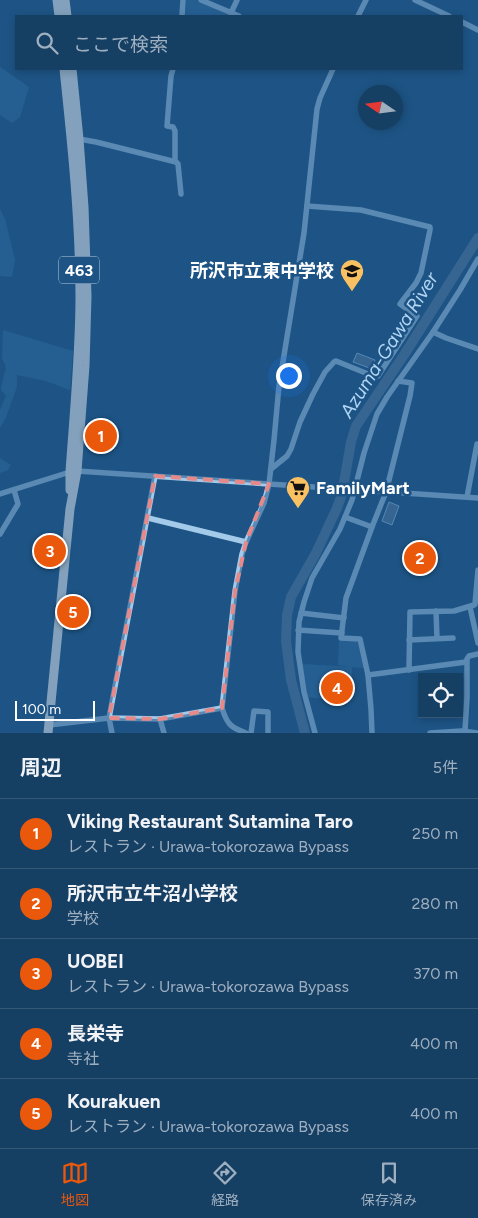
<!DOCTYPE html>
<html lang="ja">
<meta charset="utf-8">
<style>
:root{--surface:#163f64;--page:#234a6d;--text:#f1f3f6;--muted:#9eafbf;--line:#355878;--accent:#ea580c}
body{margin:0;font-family:Figtree,"Noto Sans JP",sans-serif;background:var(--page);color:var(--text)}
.controls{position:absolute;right:15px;bottom:15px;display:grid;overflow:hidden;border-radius:0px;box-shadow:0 2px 8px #0003}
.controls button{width:45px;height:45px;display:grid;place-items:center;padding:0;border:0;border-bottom:1px solid var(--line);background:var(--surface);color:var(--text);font:25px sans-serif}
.compass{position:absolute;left:358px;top:85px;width:45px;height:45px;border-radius:50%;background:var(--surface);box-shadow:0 2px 8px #0003;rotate:283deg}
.scale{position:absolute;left:15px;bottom:12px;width:80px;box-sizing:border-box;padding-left:5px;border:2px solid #fff;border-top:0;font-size:14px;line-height:18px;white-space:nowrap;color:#fff;-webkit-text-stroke:4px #1d5485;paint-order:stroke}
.you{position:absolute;left:288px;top:375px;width:18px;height:18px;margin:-12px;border:4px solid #fff;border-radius:50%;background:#1a73e8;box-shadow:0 0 0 8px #1a73e833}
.badge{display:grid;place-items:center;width:32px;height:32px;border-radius:50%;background:var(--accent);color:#fff;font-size:16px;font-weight:700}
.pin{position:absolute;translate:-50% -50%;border:2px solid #fff;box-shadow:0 1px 5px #0006}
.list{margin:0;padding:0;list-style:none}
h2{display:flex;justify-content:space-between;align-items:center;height:65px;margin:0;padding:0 20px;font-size:21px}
h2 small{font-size:16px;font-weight:400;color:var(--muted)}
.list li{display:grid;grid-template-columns:32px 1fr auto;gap:15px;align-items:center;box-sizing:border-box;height:70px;padding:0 20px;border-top:1px solid var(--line)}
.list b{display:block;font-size:19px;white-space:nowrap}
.list p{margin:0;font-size:16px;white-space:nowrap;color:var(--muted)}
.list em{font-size:16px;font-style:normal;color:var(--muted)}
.icon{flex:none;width:28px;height:28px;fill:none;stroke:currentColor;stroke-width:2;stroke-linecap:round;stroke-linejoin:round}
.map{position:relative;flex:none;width:478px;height:733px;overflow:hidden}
.search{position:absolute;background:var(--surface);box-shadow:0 2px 8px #0003;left:15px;right:15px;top:15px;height:55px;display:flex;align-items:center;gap:12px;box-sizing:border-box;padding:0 18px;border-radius:0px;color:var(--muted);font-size:19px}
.sheet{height:415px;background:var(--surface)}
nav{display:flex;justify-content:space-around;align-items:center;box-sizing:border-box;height:70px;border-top:1px solid var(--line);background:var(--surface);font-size:14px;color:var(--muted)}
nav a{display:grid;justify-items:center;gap:2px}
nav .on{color:var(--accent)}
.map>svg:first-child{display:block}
.green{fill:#306ea2}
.water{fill:#527a9d;stroke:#97c6ec}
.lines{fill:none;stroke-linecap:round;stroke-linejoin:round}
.river{stroke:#527a9d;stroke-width:10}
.minor{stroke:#a4caea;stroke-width:5.5}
.highway{stroke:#fff;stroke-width:9}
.marked{fill:none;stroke:#e88989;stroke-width:4;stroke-dasharray:10 6;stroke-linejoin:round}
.labels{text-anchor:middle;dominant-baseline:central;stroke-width:5;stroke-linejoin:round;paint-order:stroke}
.shield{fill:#1d5485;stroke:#bbccda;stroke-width:1}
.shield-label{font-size:16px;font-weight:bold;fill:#fff}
.poi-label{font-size:18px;font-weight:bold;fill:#fff;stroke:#1d5485;text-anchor:end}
.water-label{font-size:19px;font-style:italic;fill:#b0d4f2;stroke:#1d5485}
</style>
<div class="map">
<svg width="478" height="733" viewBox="0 0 478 733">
<rect width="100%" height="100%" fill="#1d5485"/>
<g class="green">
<path d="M186,0H196L232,16H185Z"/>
<path d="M0,67L29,87L20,117L12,123L0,115Z"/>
<path d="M0,209L5,219L15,260L12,277L0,276Z"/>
<path d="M3,330L73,351L70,390L46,381L17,375V387L6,417L0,428V410L6,396L1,390L4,374L6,369L5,364L2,359Z"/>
<path d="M0,458L11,465L8,470L0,473Z"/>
<path d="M339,640L356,641L358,643L364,668L352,667V696L339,693L337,700L330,699V700L308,697L302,664L352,667L338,665Z"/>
</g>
<g class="water">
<path d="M357,353L375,360L372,369L353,362Z"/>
<path d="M389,502L399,506L392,525L382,521Z"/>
</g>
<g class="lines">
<path class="river" d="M305,733L291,680L286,641L287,615L291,597L316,553L337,508L342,494L351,442L356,426L404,355L478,238"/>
<g class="minor">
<path d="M201,0L239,16"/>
<path d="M415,0L449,16"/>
<path d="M231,13L237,0"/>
<path d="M182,16L183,0"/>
<path d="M358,16L366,0"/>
<path d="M462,22L478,30"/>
<path d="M173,69L171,76L167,126L173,127L175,131V160L176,162"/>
<path d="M79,139L96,142L176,162L178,164L181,194"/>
<path d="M433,332L446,338L478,349"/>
<path d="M271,469L287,456L291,449L300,422L313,394L325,372L334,362L336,361L373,376H378L417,316L400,304L416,283L421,273L430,230V227L361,210L307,206"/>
<path d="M0,494L70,472L77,471L478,498"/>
<path d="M467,497L477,444L478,445"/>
<path d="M345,517L372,527"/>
<path d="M148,518L246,542"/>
<path d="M0,534L18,504L14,490"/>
<path d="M470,607L478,643"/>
<path d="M436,611L437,638"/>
<path d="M301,613L344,618"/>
<path d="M298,630L342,633"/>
<path d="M409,640L453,638"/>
<path d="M409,670L410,612L454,611L474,605L475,604L478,570"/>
<path d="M368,675L466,662"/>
<path d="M160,719L164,733"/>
<path d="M49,725L109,718L160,719L222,708"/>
<path d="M465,731L467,697V659L469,656L478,654"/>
<path d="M112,733L109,718L155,476"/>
<path d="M246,733C230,727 227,724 222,708L235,591L242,554L246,542L264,503L269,484L274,440L279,386L304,233L317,109L320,98L333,69"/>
<path d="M251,733L254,711L268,712V733"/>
<path d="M315,733L304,692L298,652L299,622L304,602L312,578L340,529L352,500L364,453L377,414L387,397L433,332L460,290L478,259"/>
<path d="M372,733L371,709L368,675L360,639L341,638L346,598L372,527L386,492L410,396L412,383L398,381"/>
<path d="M430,733L462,731L477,733"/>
</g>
<g class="highway">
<path d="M57,0L59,16"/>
<path d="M65,0L67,16"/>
<path d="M64,69C72,144 80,221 80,297C80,355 74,414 70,472V490"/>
<path d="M48,733L70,509L77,471L85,366L87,296L84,207L79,139L72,69"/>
</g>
</g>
<path d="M0 0H478V733H0ZM155,476L269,484L246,542L235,591L222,708L160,719L109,718Z" fill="#1d5485" fill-opacity=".55" fill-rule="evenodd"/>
<path class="marked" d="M155,476L269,484L246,542L235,591L222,708L160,719L109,718Z"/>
<defs>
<g id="school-pin" transform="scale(1.25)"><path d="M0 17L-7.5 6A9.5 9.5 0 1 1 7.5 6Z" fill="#fac163" stroke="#1d5485"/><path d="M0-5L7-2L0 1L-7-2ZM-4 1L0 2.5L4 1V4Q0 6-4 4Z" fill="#111"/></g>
<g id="supermarket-pin" transform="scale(1.25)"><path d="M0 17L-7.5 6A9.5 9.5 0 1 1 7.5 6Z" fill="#fac163" stroke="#1d5485"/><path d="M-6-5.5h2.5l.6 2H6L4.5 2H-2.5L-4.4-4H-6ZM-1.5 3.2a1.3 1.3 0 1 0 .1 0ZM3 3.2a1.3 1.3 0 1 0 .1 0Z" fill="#111"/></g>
</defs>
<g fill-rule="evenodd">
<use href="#school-pin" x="352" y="271"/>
<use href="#supermarket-pin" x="298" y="488"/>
</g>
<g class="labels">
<rect class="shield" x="59" y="256.5" width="40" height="27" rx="4"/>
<g class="shield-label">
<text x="79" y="270">463</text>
</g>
<g class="poi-label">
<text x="334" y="271">所沢市立東中学校</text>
<text x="316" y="488" text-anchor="start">FamilyMart</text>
</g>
<g class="water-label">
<text transform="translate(389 345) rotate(-58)">Azuma-Gawa River</text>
</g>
</g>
</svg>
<div class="controls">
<button><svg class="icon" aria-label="locate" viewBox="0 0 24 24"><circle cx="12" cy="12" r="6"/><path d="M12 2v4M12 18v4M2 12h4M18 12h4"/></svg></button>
</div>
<svg class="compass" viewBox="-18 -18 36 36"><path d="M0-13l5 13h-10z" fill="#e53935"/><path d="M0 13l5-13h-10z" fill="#9eafbf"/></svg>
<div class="scale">100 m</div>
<div class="you"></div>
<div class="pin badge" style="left:101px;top:436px">1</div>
<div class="pin badge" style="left:420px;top:558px">2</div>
<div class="pin badge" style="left:50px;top:551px">3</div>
<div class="pin badge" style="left:337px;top:688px">4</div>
<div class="pin badge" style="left:73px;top:612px">5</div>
<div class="search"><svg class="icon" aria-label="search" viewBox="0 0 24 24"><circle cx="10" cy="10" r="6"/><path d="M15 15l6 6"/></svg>ここで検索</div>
</div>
<section class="sheet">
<h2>周辺<small>5件</small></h2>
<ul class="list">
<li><span class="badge">1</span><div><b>Viking Restaurant Sutamina Taro</b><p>レストラン · Urawa-tokorozawa Bypass</p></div><em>250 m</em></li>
<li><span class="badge">2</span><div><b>所沢市立牛沼小学校</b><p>学校</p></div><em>280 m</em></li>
<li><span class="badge">3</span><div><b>UOBEI</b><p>レストラン · Urawa-tokorozawa Bypass</p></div><em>370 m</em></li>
<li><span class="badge">4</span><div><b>長栄寺</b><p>寺社</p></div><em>400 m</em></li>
<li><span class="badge">5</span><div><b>Kourakuen</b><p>レストラン · Urawa-tokorozawa Bypass</p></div><em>400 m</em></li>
</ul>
</section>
<nav>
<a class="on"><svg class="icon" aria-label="map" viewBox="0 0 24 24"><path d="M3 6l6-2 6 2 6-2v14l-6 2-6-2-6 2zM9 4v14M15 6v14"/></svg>地図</a>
<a><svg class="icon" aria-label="directions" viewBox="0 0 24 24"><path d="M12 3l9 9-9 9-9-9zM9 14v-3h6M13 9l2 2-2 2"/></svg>経路</a>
<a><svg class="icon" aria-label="saved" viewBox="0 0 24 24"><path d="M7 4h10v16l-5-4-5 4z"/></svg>保存済み</a>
</nav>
